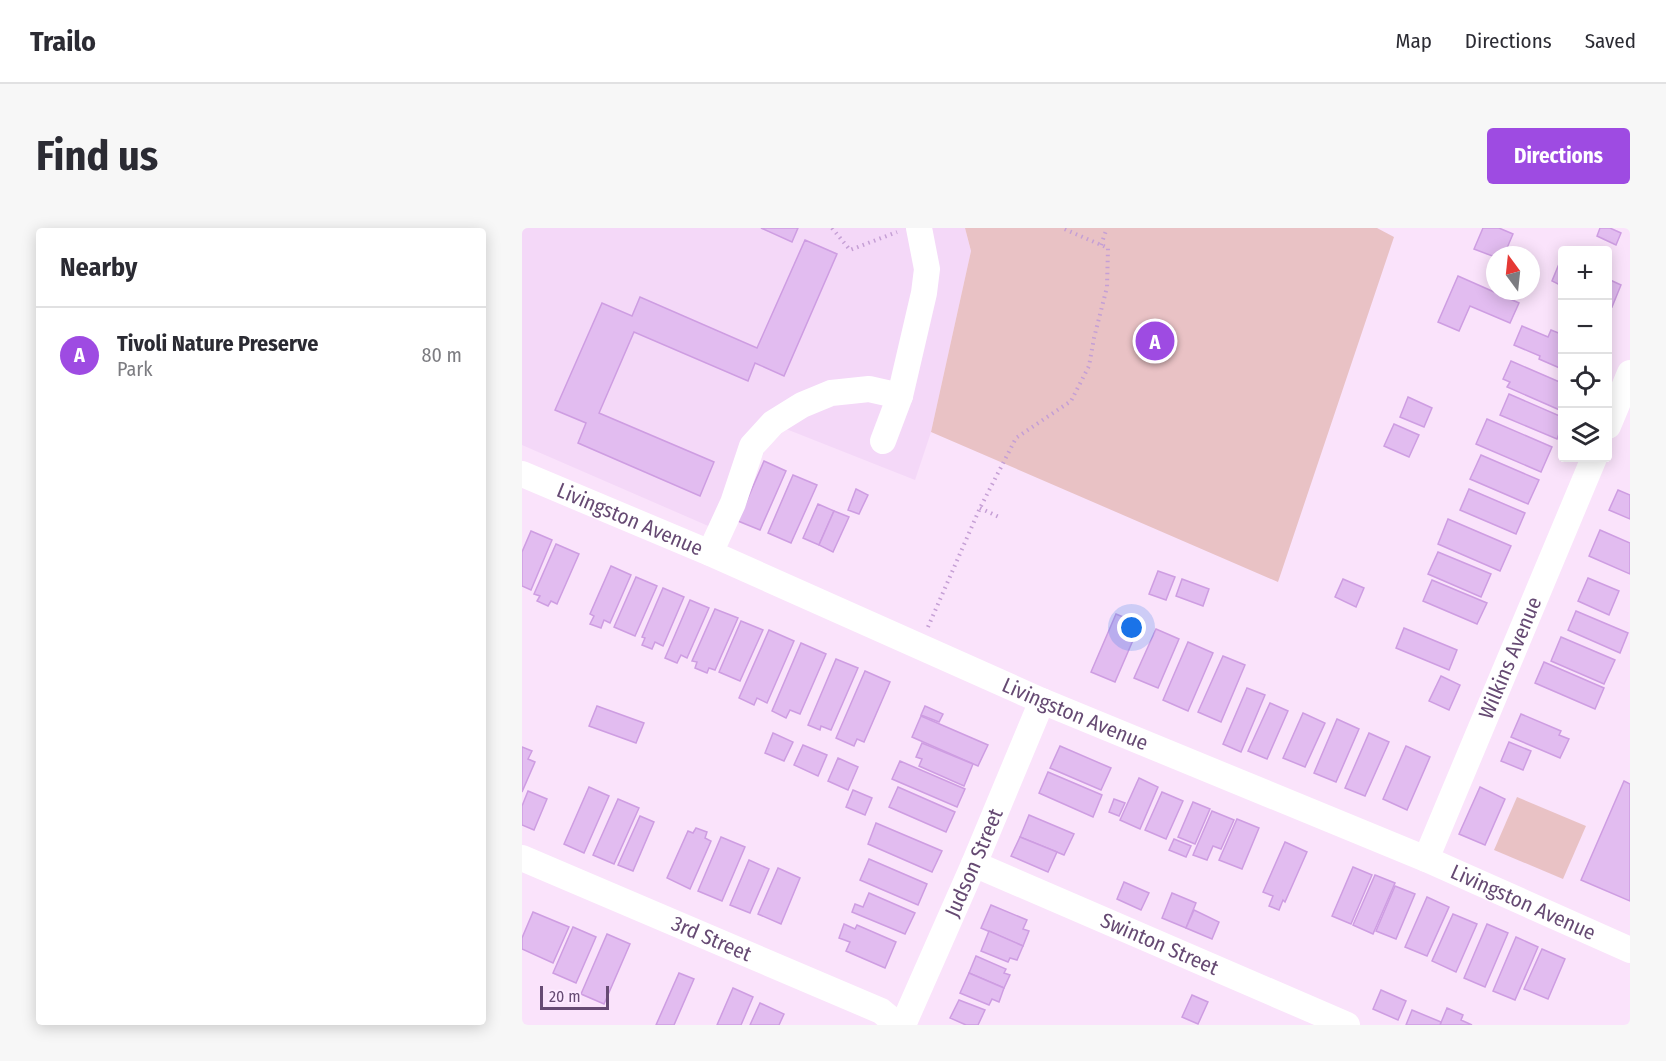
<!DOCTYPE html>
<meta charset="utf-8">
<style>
:root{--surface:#fff;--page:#f7f7f7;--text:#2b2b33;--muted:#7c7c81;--line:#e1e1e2;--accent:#9e4be2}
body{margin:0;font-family:"Fira Sans Condensed",sans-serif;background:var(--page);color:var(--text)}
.controls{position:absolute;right:18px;top:18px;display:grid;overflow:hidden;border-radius:6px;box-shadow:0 3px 15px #0003}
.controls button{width:54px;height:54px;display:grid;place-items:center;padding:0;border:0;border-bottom:2px solid var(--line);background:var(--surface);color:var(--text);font:30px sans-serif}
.compass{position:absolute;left:964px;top:18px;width:54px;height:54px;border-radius:50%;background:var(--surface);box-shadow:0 3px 15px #0003;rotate:345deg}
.scale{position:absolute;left:18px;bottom:15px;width:69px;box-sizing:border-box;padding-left:6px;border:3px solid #664a73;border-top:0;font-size:16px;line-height:21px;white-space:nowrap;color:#664a73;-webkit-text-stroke:4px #fde9ff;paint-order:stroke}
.you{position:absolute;left:610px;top:400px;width:21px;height:21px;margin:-15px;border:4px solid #fff;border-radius:50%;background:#1a73e8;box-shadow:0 0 0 9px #1a73e833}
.badge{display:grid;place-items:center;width:39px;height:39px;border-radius:50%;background:var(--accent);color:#fff;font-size:20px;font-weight:700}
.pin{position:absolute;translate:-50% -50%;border:3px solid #fff;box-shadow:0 2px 6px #0006}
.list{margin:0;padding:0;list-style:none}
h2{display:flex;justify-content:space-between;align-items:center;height:78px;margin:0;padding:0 24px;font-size:26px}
h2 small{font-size:20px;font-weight:400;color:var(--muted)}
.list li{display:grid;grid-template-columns:39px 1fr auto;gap:18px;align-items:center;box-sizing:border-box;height:96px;padding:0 24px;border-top:2px solid var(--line)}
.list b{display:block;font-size:22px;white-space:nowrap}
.list p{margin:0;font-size:20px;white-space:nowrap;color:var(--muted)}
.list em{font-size:20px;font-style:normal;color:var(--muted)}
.icon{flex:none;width:33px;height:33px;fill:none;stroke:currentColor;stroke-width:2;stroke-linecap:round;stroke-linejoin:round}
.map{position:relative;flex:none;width:1108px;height:797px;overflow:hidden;border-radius:6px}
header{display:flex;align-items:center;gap:36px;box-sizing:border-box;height:84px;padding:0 30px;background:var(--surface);border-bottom:2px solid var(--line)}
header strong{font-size:28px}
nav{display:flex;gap:33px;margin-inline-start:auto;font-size:21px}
.intro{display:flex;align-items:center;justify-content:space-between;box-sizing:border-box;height:144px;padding:0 36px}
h1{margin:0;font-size:42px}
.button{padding:15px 27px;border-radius:6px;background:var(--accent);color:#fff;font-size:21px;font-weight:700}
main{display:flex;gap:36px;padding:0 36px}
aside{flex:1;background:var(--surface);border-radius:6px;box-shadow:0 3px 15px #0003}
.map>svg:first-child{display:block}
.residential{fill:#f4d8f8}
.green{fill:#e9c2c5}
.building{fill:#e2bcf0;stroke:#ce9de2;stroke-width:1.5}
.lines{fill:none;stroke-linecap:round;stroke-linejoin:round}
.path{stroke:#c59fd5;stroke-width:4;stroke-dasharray:1.5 4.5;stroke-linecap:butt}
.minor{stroke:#fff;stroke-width:26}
.labels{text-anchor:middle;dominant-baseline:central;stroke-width:4.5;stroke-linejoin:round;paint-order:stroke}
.street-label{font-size:21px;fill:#664a73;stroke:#fde9ff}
</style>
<header>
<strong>Trailo</strong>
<nav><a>Map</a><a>Directions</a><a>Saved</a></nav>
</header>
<div class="intro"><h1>Find us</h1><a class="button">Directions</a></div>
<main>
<aside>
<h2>Nearby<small></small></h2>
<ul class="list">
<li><span class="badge">A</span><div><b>Tivoli Nature Preserve</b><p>Park</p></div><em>80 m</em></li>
</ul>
</aside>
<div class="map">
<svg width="1108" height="797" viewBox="0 0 1108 797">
<rect width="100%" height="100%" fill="#fae3fb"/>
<path class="residential" d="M0,0H443L449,23L409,204L393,252L259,199L243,222L207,307L0,217Z"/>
<g class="green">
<path d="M443,0H855L872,9L756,354L409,204L449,23Z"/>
<path d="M995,569L1064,598L1041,651L972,622Z"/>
</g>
<g class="building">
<path d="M239,0H276L270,14Z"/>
<path d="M961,0H977L991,6L982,27H973V29L952,21Z"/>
<path d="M1078,0H1088L1099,5L1094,17L1075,8Z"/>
<path d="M283,12L315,26L262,148L233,135L226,153L112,104L77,185L192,234L178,268L56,215L64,195L33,182L80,75L110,88L118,69L235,120Z"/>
<path d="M1039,31L1040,32V58L1030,53Z"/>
<path d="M936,48L997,75L988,95L948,78L937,103L916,94Z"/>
<path d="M1086,51L1099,57L1090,79L1086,77Z"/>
<path d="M1000,98L1026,109L1029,102L1039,106L1040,103V141L1017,131L1018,128L992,117Z"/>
<path d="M989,133L1040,155V183L985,159L988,154L981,151Z"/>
<path d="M987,166L1040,189V198L1035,211L978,187Z"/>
<path d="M886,169L910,180L902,199L878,189Z"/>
<path d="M965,191L1030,219L1019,244L954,216Z"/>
<path d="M872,196L897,207L887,229L862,218Z"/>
<path d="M959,227L1017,252L1006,276L948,251Z"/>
<path d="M242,233L264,243L238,302L216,293Z"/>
<path d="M271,247L295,257L269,315L246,305Z"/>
<path d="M334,261L346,267L337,286L326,282Z"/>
<path d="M947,261L1003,285L994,306L938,282Z"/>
<path d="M1096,262L1108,267V291L1087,282Z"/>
<path d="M296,276L312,283L297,317L281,310Z"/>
<path d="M312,283L327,289L311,324L297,317Z"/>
<path d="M926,291L989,318L978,343L916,316Z"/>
<path d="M1078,302L1108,315V346L1067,328Z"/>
<path d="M9,303L30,312L9,362L0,358V324Z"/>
<path d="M34,316L57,326L35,376L29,373L26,378L15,373L18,368L12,366Z"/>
<path d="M916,324L969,346L959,369L906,346Z"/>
<path d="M89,338L109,347L88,395L82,392L79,400L68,396L72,388L68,386Z"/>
<path d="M636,343L653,349L644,372L627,366Z"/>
<path d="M114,349L135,358L113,408L92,399Z"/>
<path d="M1066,350L1097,363L1087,387L1056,373Z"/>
<path d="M660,351L687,361L681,378L654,368Z"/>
<path d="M821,351L842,360L834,379L813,369Z"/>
<path d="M910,352L965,375L955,396L901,373Z"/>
<path d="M141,360L162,369L141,418L133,414L130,421L120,417L123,410L120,409Z"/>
<path d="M168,372L187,380L165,430L159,427L155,435L143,430Z"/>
<path d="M193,381L216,390L193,442L187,440L185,445L173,440L175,434L170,433Z"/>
<path d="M1054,383L1106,405L1098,425L1046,402Z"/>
<path d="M594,386L618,396L593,454L569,444Z"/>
<path d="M219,393L241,402L218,453L197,444Z"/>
<path d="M882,400L935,422L927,442L874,420Z"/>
<path d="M634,401L657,411L636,460L612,450Z"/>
<path d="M247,402L272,413L245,475L235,470L232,477L217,470Z"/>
<path d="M1039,409L1093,432L1082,456L1029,433Z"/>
<path d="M666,414L691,425L666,483L641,472Z"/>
<path d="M279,415L304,426L278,486L268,482L264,490L250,483Z"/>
<path d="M701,428L723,437L699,494L676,484Z"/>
<path d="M314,431L336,440L309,502L299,498L298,502L286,497Z"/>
<path d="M1022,434L1082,460L1073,481L1013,455Z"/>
<path d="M343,443L368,454L342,514L335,511L332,518L314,510Z"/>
<path d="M919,448L938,457L927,482L907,473Z"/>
<path d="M725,460L743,467L719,524L701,516Z"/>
<path d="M748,475L766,483L745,531L726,523Z"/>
<path d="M75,478L122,495L114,515L67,498Z"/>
<path d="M403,478L421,486L417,494L399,487Z"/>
<path d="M781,485L803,495L783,539L761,530Z"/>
<path d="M999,486L1039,503L1037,507L1047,511L1038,530L989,509Z"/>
<path d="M399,488L466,517L456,538L390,509Z"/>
<path d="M815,491L837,501L814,554L792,545Z"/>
<path d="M251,505L271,514L262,533L243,525Z"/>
<path d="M847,505L867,514L843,568L823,560Z"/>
<path d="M987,514L1009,523L1001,542L979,533Z"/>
<path d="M400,515L451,536L442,558L397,538L400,531L394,529Z"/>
<path d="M281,517L305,527L296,548L272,537Z"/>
<path d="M538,518L589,540L579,562L528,540Z"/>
<path d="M884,518L908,529L885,582L861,571Z"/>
<path d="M0,519L10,523L6,531L13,534L0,564Z"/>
<path d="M316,530L336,539L326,562L306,553Z"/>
<path d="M378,533L443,561L435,579L370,551Z"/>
<path d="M526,544L580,567L571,589L517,565Z"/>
<path d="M617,550L636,559L618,601L598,592Z"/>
<path d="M1102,553L1108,556V673L1059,652Z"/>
<path d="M67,559L87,568L62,625L42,616Z"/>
<path d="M376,559L433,584L424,604L367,579Z"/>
<path d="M958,559L983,571L963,617L937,606Z"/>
<path d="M331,562L350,570L343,587L324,579Z"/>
<path d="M6,563L25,571L12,602L0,597V578Z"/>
<path d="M640,564L661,573L644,611L623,602Z"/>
<path d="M96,571L117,580L92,636L71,627Z"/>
<path d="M592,571L603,575L597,588L587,584Z"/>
<path d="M671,574L688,581L673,616L656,609Z"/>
<path d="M690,583L712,592L699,621L691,618L685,632L671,627Z"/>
<path d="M507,587L552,606L542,627L498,609Z"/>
<path d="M118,588L132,594L111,643L96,637Z"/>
<path d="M715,591L737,600L720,641L697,632Z"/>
<path d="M354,595L420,623L410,644L346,616Z"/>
<path d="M174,600L185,604L183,610L189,613L168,661L145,650L166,603L171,605Z"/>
<path d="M199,609L223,619L200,673L176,663Z"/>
<path d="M498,609L535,624L526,644L489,628Z"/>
<path d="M652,611L669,618L664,629L647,622Z"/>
<path d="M763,614L785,624L763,674L761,672L757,682L747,678L751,668L741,664Z"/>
<path d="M347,631L405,656L396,677L338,652Z"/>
<path d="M227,632L247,641L228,685L208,677Z"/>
<path d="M831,639L850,647L829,696L810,688Z"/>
<path d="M256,640L278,650L259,696L236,686Z"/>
<path d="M853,647L873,655L851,706L831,697Z"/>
<path d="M602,654L627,665L619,682L595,671Z"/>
<path d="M873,658L893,666L874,711L854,703Z"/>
<path d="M347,665L393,685L383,706L330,684L333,676L341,679Z"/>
<path d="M650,665L674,675L664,700L640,690Z"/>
<path d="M905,669L927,679L905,728L883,719Z"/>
<path d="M469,677L505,692L501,701L507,703L501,718L459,700Z"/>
<path d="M672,682L697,694L690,711L664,700Z"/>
<path d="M11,684L47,699L31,735L0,721V710Z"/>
<path d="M931,686L955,696L934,744L910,733Z"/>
<path d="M322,696L333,701L335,697L374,714L363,740L324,723L328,714L317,710Z"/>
<path d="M965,696L986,705L963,759L942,750Z"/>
<path d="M51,699L74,709L54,755L31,745Z"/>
<path d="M467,703L501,718L495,732L488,730L486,734L459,723Z"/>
<path d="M85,706L108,716L82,776L59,766Z"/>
<path d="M994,709L1016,719L993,772L971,763Z"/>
<path d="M1020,721L1043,731L1026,771L1002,761Z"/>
<path d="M454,728L484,741L482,745L488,747L482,760L447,745Z"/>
<path d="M157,745L172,751L152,797H134Z"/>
<path d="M447,745L482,760L477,774L470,771L467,777L438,765Z"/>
<path d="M211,760L231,769L219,797H195Z"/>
<path d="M859,762L884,773L876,792L851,781Z"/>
<path d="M670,767L686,774L676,796L660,789Z"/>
<path d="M437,772L463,782L456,797H444L428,790Z"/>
<path d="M238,775L262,786L257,797H228Z"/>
<path d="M925,780L941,787L939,792L950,797H918Z"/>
<path d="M890,782L919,794L918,797H884Z"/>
</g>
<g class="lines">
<g class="path">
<path d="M310,0L328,22L375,4"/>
<path d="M579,17L585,0"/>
<path d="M458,280L479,290"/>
<path d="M406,399L458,280L494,210L549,173L567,138L572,110L585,59L586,20L540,0"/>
</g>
<g class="minor">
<path d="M1086,198L1108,145"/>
<path d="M361,213L378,168L402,65L405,41L397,0"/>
<path id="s1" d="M0,246L188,325L520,473L904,631L1108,722"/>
<path d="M188,325L211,275L230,218L251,195L280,177L309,165L347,161L378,168"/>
<path id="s2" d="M0,630L359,783L376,797"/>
<path id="s3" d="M904,631L1072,230"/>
<path id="s4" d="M452,636L825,797"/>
<path id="s5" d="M381,797L452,636L520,473"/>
</g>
</g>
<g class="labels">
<g class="street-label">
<text stroke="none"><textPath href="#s1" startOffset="117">Livingston Avenue</textPath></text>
<text stroke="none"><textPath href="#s3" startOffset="218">Wilkins Avenue</textPath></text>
<text stroke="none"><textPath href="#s1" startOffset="603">Livingston Avenue</textPath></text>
<text stroke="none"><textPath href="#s5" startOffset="177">Judson Street</textPath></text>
<text stroke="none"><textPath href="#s1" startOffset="1089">Livingston Avenue</textPath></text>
<text stroke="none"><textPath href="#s2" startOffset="206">3rd Street</textPath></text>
<text stroke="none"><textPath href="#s4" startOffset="202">Swinton Street</textPath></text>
</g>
</g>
</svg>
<div class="controls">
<button>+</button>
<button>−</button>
<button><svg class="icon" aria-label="locate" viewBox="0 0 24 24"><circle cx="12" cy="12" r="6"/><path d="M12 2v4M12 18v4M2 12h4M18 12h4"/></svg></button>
<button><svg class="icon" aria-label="layers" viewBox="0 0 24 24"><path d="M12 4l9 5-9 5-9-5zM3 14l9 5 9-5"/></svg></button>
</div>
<svg class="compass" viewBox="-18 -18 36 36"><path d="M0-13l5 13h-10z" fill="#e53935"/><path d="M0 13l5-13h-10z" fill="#7c7c81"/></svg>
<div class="scale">20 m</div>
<div class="you"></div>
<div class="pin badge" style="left:633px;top:113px">A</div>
</div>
</main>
